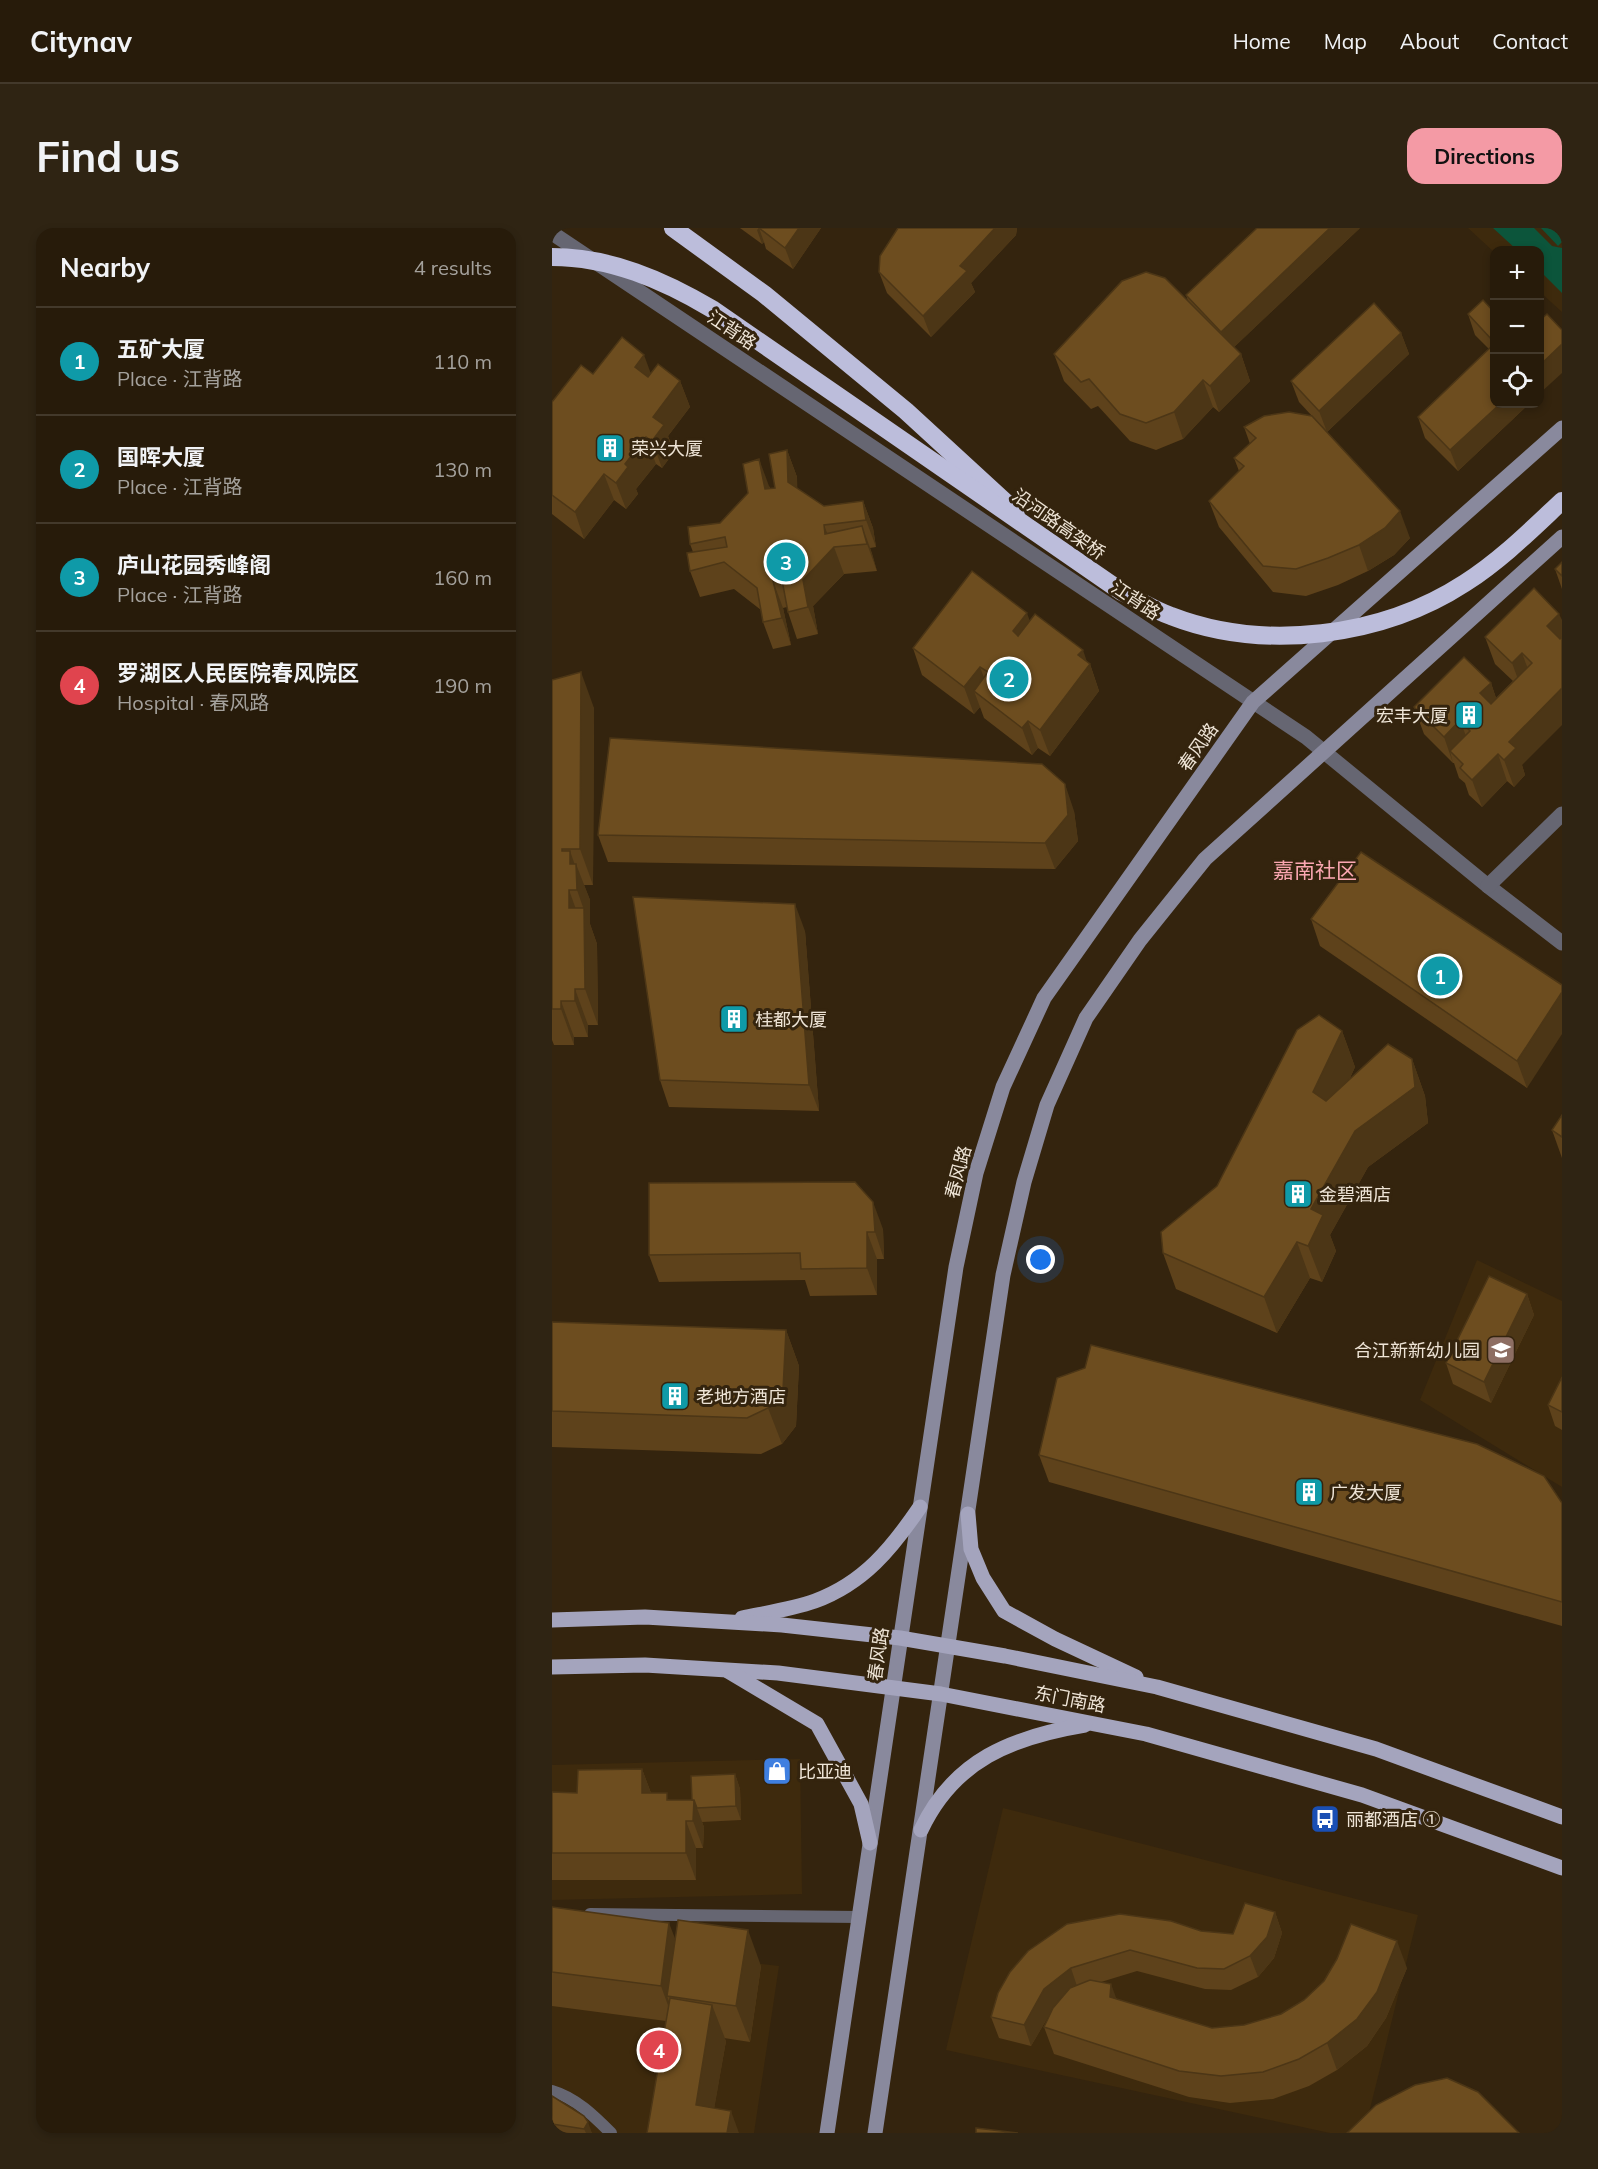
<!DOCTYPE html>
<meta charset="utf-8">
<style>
:root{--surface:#271b0a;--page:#2f2413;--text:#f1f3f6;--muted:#a4a19c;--line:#43392b;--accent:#f49aa5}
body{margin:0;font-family:Mulish,"Noto Sans SC",sans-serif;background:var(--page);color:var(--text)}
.controls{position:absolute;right:18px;top:18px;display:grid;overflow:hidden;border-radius:12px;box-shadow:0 3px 9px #0003}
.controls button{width:54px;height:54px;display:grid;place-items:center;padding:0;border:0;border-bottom:2px solid var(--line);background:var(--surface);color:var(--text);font:30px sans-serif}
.you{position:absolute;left:489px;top:1032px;width:21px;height:21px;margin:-15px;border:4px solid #fff;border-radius:50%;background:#1a73e8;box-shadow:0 0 0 9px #1a73e833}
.badge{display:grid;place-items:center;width:39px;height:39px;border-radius:50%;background:var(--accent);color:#fff;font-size:20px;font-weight:700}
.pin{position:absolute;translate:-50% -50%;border:3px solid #fff;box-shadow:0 2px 6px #0006}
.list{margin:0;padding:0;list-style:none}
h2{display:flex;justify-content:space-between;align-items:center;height:78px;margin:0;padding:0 24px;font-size:26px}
h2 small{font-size:20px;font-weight:400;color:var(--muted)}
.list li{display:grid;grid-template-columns:39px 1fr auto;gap:18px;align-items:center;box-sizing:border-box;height:108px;padding:0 24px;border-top:2px solid var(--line)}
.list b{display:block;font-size:22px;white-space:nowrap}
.list p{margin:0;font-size:20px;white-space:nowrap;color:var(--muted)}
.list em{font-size:20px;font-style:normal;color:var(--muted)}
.icon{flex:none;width:33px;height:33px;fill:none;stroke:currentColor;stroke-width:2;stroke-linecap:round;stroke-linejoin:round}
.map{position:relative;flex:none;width:1010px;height:1905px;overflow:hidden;border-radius:18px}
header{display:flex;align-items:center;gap:36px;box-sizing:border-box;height:84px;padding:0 30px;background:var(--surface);border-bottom:2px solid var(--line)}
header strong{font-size:28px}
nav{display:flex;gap:33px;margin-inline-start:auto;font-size:21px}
.intro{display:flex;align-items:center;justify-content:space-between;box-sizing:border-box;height:144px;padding:0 36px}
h1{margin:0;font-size:42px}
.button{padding:15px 27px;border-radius:18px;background:var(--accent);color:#111;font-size:21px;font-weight:700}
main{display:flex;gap:36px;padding:0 36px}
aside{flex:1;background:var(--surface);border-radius:18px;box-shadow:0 3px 9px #0003}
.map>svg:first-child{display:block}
.built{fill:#3e2a0d}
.green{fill:#0c553b}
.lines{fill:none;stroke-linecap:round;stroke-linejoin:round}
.lane{stroke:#666672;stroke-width:12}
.street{stroke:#666672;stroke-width:15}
.secondary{stroke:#89899d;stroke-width:15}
.primary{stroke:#a4a4bd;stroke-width:15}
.highway{stroke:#bcbddb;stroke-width:18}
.highway-bridge{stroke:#bcbddb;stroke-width:18}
.wall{fill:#5e421b}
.shaded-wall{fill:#4c3616}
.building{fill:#6d4d1f;stroke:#4c3616;stroke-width:1.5}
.labels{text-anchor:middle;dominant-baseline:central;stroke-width:6;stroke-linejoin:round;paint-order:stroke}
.street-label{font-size:18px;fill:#eee4d6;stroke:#34240e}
.poi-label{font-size:18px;fill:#eee4d6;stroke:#34240e;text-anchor:start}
.quarter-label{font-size:21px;fill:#fba7b1;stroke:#34240e}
</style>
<header>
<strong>Citynav</strong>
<nav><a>Home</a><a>Map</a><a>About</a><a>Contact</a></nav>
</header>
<div class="intro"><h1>Find us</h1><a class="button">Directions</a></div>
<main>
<aside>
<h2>Nearby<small>4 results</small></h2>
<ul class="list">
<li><span class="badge" style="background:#0f9aa8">1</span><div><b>五矿大厦</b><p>Place · 江背路</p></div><em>110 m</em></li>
<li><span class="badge" style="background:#0f9aa8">2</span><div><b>国晖大厦</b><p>Place · 江背路</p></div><em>130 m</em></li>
<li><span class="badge" style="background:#0f9aa8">3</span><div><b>庐山花园秀峰阁</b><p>Place · 江背路</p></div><em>160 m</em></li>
<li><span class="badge" style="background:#e0444e">4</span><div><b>罗湖区人民医院春风院区</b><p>Hospital · 春风路</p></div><em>190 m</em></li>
</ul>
</aside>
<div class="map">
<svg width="1010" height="1905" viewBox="0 0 1010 1905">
<rect width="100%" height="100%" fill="#34240e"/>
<g class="built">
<path d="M916,0H1010V84L988,64L987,22L942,24Z"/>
<path d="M925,1032L1010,1073V1259L868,1172Z"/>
<path d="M248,1531L250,1666L0,1672V1537Z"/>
<path d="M451,1580L866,1687L812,1905H778L394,1822Z"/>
<path d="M0,1710L227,1738L202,1905H0Z"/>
</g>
<g class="green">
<path d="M941,0H982L1000,18L1010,20V65L988,43L987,22H965Z"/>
<path d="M989,0H1010V14L1006,18Z"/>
</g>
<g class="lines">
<g class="lane">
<path d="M38,1686L307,1689"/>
<path d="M0,1863C24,1870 42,1888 59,1905"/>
</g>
<g class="street">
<path d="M0,5L754,509L936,658L1010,715"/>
<path d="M936,658L1010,586"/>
</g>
<g class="secondary">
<path d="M275,1905L404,1039L424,945L451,859L492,770L701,474L1010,200"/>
<path d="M323,1905L451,1047L472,954L495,877L534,790L588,712L653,631L1010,309"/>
</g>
<g class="primary">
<path d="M416,1286L419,1321L431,1350L452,1383L503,1411L584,1449"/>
<path d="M190,1390C214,1385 240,1381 263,1373C312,1355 340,1320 368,1279"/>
<path d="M0,1392L93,1389L230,1397L348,1410L453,1428L605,1459L824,1521L1010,1589"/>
<path d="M0,1439L93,1437L226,1445L389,1466L594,1506L810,1567L1010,1640"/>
<path d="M176,1443L265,1496L309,1576L318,1615"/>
<path d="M369,1602C402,1532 460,1509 533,1497"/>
</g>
<path class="highway" d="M121,0L212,66L354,183L464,284"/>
<path class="highway-bridge" d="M0,29C58,29 111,52 160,81L570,364C586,372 602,382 619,388C712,424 830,409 913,355C949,332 979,302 1010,273"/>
</g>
<g class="wall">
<path d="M188,0H269L241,41L214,21L212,14L210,16Z"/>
<path d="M346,0H465L464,7L419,55L423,64L379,109L335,65L327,44Z"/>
<path d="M808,0L682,119L689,126L698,153L667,184L661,179L631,211L604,222L578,213L546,178L539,181L512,153L502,126L636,73L634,67Z"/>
<path d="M942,84V176H977L906,243L873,210L866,189L937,121L923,107L916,86Z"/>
<path d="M849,105L857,126L775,204L747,174L739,153Z"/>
<path d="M99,145L128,153L138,179L116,208L122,224L110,240L104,236L84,261L86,266L74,281L62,272L32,311L0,286V174L41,146Z"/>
<path d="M692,199L858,310L842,327L816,343L786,357L754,368L721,364L667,299L657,273L687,243L682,230L698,216Z"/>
<path d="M235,222L245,249V261L272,278L311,273L321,300L324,319L318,320L325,343L292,346L261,378L266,406L245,411L236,384L235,379L231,380L239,417L221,421L211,394L209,382L182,361L148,369L138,343L141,324L138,316L168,295L196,265L217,258L218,260H223Z"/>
<path d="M1010,334V361L1003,341Z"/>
<path d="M1007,386L970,537L973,547L962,559L955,553L930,579L917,567L913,555L907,550L902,535H901L872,506L862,479L939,455L944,470L961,453L943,436L933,409Z"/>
<path d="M478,393L538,436L547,463L498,528L486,520L480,527L432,490L428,479L422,486L370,447L361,420Z"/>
<path d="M0,452L42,480L41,657H32L38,672V696L45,716L46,797H36V809H22V817H2L0,812Z"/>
<path d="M522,583L526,613L503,641L56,634L46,607Z"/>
<path d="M759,691L1010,757L975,860L768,718Z"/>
<path d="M253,703L267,883L117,879L108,852Z"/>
<path d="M790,803L803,839L798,850L860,831L873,868L876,895L816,939L778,1007L784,1023L770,1054L758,1050L725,1105L624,1061L611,1025Z"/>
<path d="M1010,887V930L1000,902Z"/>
<path d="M331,1001L332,1031H325V1067L258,1068L253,1052L107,1054L97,1027Z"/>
<path d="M975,1066L982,1087L939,1175L901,1156L894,1135Z"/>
<path d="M0,1094L234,1102L247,1138L244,1198L230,1216L209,1226L0,1219Z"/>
<path d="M1010,1149V1202L1003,1198L996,1177Z"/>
<path d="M487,1227L1010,1275V1398L497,1254Z"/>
<path d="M90,1541L99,1565L118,1572H140L183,1546L188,1561L189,1592L150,1594L152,1599L151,1620H144V1652H0V1564L25,1565Z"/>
<path d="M0,1679L123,1711L209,1738L198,1814L172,1810L174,1813L162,1880L95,1905L114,1793L0,1778Z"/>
<path d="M723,1684L730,1705L722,1730L706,1749L679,1762L653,1761L585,1743L549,1754L565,1771L660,1800L692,1797L729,1786L855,1740L834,1790L815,1818L785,1842L757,1858L721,1871L678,1875L637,1869L502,1826L492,1799L500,1782L479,1818L447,1810L439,1789L458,1744L649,1703L681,1706Z"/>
<path d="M0,1868L40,1905H0Z"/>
</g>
<g class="shaded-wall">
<path d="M207,0L212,14L210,16L205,2Z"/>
<path d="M247,0H269L241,41L233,20Z"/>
<path d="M443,0H465L464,7L419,55L423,64L379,109L371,88L408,38Z"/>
<path d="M778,0H808L676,125L669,104Z"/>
<path d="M849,105L857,126L775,204L767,183Z"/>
<path d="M1010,116V145L987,166V138Z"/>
<path d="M689,126L698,153L667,184L658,158Z"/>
<path d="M92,127L102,154L83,139Z"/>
<path d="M651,152L661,179L631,211L622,184Z"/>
<path d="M128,153L138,179L116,208L122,224L110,240L100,213L101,189Z"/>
<path d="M948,176H977L906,243L898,222Z"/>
<path d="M94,209L104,236L84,261L86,266L74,281L64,255L73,236Z"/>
<path d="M235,222L245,249L246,281L236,254Z"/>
<path d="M207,231L217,258L222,288L213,261Z"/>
<path d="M52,246L62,272L32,311L23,284Z"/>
<path d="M311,273L321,300L324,319L314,292Z"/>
<path d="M848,283L858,310L842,327L816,343L807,317Z"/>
<path d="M272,297L281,320L282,319L292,346L261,378L266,406L256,379L251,352L273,306Z"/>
<path d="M310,298L320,325L325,343L315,316Z"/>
<path d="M221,353L231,380L239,417L230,390Z"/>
<path d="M475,385L484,411L470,430L461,403Z"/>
<path d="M1007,386L1010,392V420L995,398Z"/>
<path d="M531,422L536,437L538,436L547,463L498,528L488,502L526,427Z"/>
<path d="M970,425L980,452L970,462L960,435Z"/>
<path d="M428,439L438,466L422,463L428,479L422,486L412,459Z"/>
<path d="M29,444L42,480L41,657L28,621Z"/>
<path d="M939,455L948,482L938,492L928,465Z"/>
<path d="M1010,460V497L970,537L973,547L962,559L952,532L957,514Z"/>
<path d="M908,492L918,519L898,523L901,535L892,509Z"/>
<path d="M476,493L486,520L480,527L470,500Z"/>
<path d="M946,526L955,553L930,579L920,552Z"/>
<path d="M513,556L522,583L526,613L503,641L493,615Z"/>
<path d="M18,623L24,640V636L38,672V696L45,716L46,797L33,761L32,682L25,662L18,636Z"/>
<path d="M17,662L30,698L17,680Z"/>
<path d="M243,676L253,703L267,883L257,857Z"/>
<path d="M23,761L36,797V809L23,773Z"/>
<path d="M1010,764V806L975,860L965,833Z"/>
<path d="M9,773L22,809V817L9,781Z"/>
<path d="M790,803L803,839L775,900L761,864Z"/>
<path d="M860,831L873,868L876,895L816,939L778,1007L784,1023L770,1054L756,1018L759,981L803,903Z"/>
<path d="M321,974L331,1001L332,1031L323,1004Z"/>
<path d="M315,1004L325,1031V1067L315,1040Z"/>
<path d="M745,1014L758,1050L725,1105L712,1069Z"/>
<path d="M975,1066L982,1087L939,1175L932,1154Z"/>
<path d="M234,1102L247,1138L244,1198L230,1216L216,1180Z"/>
<path d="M90,1541L100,1568L90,1565Z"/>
<path d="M183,1546L188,1561L189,1592L184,1578Z"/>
<path d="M142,1572L152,1599L151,1620L141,1593Z"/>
<path d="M134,1593L144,1620V1652L134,1625Z"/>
<path d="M723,1684L730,1705L722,1730L706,1749L698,1728Z"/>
<path d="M117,1695L131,1731L115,1768L123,1789L122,1794L109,1758Z"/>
<path d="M196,1702L209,1738L198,1814L184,1778Z"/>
<path d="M845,1713L855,1740L834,1790L815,1818L785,1842L775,1815Z"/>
<path d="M519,1740L526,1761L500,1782L479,1818L472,1797L492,1761Z"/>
<path d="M559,1756L569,1783L558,1769Z"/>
<path d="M160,1777L174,1813L158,1905L144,1877Z"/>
<path d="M179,1883L187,1905H175Z"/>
<path d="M36,1894L40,1905H34L32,1901Z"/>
</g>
<g class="building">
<path d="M207,0H247L233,20Z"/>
<path d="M346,0H443L408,38L415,43L371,88L327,44L328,28Z"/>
<path d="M705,0H778L669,104L634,67Z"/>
<path d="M594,44L613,50L689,126L658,158L651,152L622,184L594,195L568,186L537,151L529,154L502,126L570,53Z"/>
<path d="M931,72L942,84V114L916,86Z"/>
<path d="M822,75L849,105L767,183L739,153Z"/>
<path d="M995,86L1010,102V116L987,138V93Z"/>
<path d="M70,109L92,127L83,139L96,149L106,136L128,153L101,189L112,197L100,213L94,209L73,236L76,239L64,255L52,246L23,284L0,267V174L29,137L41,146Z"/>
<path d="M942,116V176H948L898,222L866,189Z"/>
<path d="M737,184L760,188L848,283L833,300L807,317L776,330L744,341L711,338L657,273L692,238L682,230L704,210L692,199L712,188Z"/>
<path d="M235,222L236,254L272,278L311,273L314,292L272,297L273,306L310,298L315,316L282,319L251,352L256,379L236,384L230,352L221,353L230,390L211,394L205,360L172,334L138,343L135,325L175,319L173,309L138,316L136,299L168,295L196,265L191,236L207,231L213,261L223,260L217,226Z"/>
<path d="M1010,334V348L1003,341Z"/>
<path d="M420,343L475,385L461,403L466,408L483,386L531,422L526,427L538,436L488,502L476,493L470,500L422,463L436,444L428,439L412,459L361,420Z"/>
<path d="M982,360L1007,386L995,398L1008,411L1010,409V460L957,514L964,520L952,532L946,526L920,552L908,540L911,536L898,523L918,503L908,492L892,509L862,479L912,429L939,455L928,465L939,476L980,435L970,425L960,435L933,409Z"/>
<path d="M29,444L28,621H10V623H18V636H24L25,662H17V680H32L33,761H23V773H9V781H0V452Z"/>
<path d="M58,510L490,536L513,556L516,587L493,615L46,607Z"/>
<path d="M809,624L1010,757V764L965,833L759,691Z"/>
<path d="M81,669L243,676L257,857L108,852Z"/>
<path d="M767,787L790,803L761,864L774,873L836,816L860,831L863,859L803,903L759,981L771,987L756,1018L745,1014L712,1069L611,1025L609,1004L665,958L745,802Z"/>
<path d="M1010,887V909L1000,902Z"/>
<path d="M303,954L321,974L323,1004H315V1040L249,1041L248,1025L97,1027V955Z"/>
<path d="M937,1048L975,1066L932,1154L894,1135Z"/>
<path d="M0,1094L234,1102L231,1162L216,1180L195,1190L0,1183Z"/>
<path d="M539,1117L925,1216L992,1248L1010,1275V1374L487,1227L505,1150L533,1140Z"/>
<path d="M1010,1149V1184L996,1177Z"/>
<path d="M90,1541V1565H115V1572H142L141,1593H134V1625H0V1564L25,1565L26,1542Z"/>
<path d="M183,1546L184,1578L145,1580L142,1572H140L139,1548Z"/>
<path d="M693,1675L723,1684L715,1709L698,1728L672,1741L645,1740L578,1722L519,1740L492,1761L472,1797L439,1789L446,1765L458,1744L476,1723L515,1696L568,1686L619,1693L649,1703L681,1706Z"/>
<path d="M0,1679L117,1695L109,1758L0,1744Z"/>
<path d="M126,1692L196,1702L184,1778L115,1768Z"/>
<path d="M799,1696L845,1713L825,1764L805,1791L775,1815L747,1831L711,1844L669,1848L627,1843L492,1799L501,1780L518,1760L538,1752L559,1756L558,1769L660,1800L692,1797L729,1786L752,1772L772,1753L785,1731Z"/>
<path d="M118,1770L160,1777L144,1877L179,1883L175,1905H95Z"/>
<path d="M895,1850L926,1864L967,1905H795L824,1877L863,1857Z"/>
<path d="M0,1868L32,1888L36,1894L32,1901L0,1896Z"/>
<path d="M424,1900L466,1905H424Z"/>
</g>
<defs>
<g id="building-square" transform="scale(1.5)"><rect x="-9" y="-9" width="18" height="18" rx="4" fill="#0f9aa8" stroke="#34240e"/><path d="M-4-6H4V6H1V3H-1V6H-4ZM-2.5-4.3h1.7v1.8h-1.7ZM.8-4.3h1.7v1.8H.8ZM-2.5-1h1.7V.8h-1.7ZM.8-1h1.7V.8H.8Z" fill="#fff"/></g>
<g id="school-square" transform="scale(1.5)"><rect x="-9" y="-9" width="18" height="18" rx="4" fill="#8d6e63" stroke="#34240e"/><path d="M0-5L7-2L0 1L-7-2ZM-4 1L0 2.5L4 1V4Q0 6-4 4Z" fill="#fff"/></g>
<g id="shop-square" transform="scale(1.5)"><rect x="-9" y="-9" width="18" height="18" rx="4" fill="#3f7fe0" stroke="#34240e"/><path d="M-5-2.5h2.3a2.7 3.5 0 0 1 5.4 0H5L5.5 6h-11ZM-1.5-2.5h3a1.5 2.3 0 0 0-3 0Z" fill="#fff"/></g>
<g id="bus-square" transform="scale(1.5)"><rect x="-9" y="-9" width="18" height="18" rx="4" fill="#1a4fb4" stroke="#34240e"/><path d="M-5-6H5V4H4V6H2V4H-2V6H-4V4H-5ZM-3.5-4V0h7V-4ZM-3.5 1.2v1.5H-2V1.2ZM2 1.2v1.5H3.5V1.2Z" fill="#fff"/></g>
</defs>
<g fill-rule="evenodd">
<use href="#building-square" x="58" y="220"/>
<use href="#building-square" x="917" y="487"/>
<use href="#building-square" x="182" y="791"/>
<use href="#building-square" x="746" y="966"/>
<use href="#school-square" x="949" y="1122"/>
<use href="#building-square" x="123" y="1168"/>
<use href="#building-square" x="757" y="1264"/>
<use href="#shop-square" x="225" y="1543"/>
<use href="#bus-square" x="773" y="1591"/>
</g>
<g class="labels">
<g class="street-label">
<text transform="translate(180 102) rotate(34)">江背路</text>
<text transform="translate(507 296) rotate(35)">沿河路高架桥</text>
<text transform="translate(584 372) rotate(34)">江背路</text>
<text transform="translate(646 519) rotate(-55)">春风路</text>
<text transform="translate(406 944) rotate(-75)">春风路</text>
<text transform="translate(326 1426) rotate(-82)">春风路</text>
<text transform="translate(518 1471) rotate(11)">东门南路</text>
</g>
<g class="poi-label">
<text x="79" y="220">荣兴大厦</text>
<text x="896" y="487" text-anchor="end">宏丰大厦</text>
<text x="203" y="791">桂都大厦</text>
<text x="767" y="966">金碧酒店</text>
<text x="928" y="1122" text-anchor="end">合江新新幼儿园</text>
<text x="144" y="1168">老地方酒店</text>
<text x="778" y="1264">广发大厦</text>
<text x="246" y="1543">比亚迪</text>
<text x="794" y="1591">丽都酒店 ①</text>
</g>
<g class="quarter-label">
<text x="763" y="642">嘉南社区</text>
</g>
</g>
</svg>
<div class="controls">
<button>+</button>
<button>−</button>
<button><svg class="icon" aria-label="locate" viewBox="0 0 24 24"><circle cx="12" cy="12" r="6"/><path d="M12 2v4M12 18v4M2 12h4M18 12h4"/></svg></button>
</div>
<div class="you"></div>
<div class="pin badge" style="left:888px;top:748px;background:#0f9aa8">1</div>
<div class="pin badge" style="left:457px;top:451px;background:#0f9aa8">2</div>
<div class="pin badge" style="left:234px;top:334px;background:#0f9aa8">3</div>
<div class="pin badge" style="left:107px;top:1822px;background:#e0444e">4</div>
</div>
</main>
